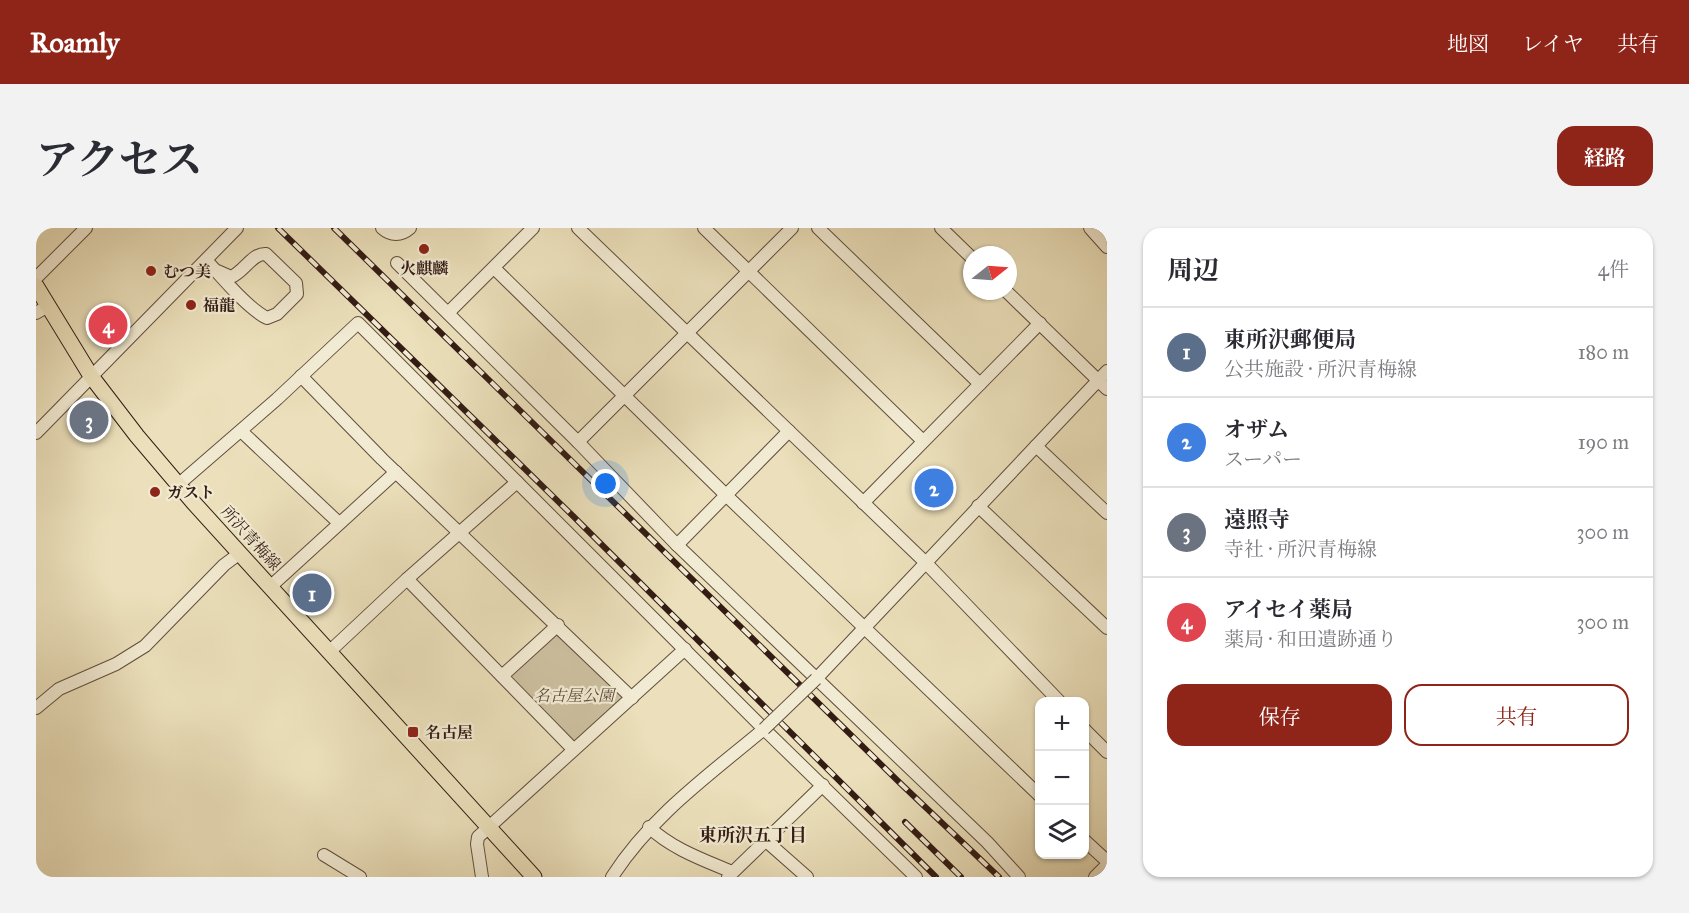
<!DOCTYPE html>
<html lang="ja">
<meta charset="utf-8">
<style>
:root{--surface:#fff;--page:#f2f2f3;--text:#2b2b33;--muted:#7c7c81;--line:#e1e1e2;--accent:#8f2418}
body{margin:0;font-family:"IM FELL Great Primer","Noto Serif JP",serif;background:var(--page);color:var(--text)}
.controls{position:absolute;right:18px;bottom:18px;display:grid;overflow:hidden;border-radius:12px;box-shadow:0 2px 4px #0004}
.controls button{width:54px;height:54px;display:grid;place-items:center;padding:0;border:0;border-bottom:2px solid var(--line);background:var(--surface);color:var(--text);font:30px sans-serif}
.compass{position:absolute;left:927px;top:18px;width:54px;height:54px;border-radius:50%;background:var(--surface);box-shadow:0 2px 4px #0004;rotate:73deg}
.you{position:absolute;left:570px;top:256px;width:21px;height:21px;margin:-15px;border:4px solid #fff;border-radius:50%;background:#1a73e8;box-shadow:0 0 0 9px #1a73e833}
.badge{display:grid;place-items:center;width:39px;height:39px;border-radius:50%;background:var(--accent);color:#fff;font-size:20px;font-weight:700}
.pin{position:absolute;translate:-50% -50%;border:3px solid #fff;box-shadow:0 2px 6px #0006}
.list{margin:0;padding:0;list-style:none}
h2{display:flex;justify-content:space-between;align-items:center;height:78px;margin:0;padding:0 24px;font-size:26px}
h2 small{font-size:20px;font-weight:400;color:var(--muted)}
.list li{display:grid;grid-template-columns:39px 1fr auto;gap:18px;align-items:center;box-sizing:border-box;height:90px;padding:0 24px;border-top:2px solid var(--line)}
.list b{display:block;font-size:22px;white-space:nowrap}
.list p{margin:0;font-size:20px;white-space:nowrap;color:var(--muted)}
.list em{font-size:20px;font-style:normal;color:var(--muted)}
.actions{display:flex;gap:12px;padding:18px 24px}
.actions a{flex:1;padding:14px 0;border:2px solid var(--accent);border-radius:18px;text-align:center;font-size:21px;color:var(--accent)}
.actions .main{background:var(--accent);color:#fff}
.icon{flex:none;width:33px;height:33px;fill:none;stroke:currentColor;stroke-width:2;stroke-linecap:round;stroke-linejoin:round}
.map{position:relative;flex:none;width:1071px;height:649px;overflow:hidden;border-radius:18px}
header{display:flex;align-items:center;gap:36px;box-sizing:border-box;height:84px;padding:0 30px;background:var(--accent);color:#fff}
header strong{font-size:28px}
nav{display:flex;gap:33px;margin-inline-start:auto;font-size:21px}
.intro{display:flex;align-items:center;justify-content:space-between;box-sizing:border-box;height:144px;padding:0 36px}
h1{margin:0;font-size:42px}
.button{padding:15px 27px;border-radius:18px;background:var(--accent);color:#fff;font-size:21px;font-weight:700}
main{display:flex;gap:36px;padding:0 36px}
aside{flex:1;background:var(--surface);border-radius:18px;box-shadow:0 2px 4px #0004}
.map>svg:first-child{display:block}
.green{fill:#ccbf9f;stroke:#806e5a;stroke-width:1.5}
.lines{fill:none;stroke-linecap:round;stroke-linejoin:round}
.minor-casing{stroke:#614d3e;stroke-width:14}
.major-casing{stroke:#331c14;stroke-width:17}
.minor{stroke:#f2ebd3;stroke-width:12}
.major{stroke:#ebe0bb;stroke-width:15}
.rail-casing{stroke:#331c14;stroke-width:6}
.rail{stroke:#f2ebd3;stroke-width:4;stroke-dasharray:11;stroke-linecap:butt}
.minor-bridge-casing{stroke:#614d3e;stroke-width:14;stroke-linecap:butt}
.minor-bridge{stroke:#f2ebd3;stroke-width:12}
.poi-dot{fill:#8f2418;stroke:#f2ebd3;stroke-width:2}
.labels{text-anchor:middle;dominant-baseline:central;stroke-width:4.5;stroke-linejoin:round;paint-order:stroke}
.poi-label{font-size:16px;font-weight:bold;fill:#331c14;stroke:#f2ebd3;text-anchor:start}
.street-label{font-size:16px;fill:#331c14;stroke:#f2ebd3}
.park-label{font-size:16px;font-style:italic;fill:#614d3e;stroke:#f2ebd3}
.neighbourhood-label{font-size:18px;font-weight:bold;fill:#331c14;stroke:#f2ebd3}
</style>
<header>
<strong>Roamly</strong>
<nav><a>地図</a><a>レイヤ</a><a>共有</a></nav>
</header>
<div class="intro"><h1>アクセス</h1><a class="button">経路</a></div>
<main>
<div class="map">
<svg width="1071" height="649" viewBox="0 0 1071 649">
<rect width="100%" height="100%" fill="#ebe0bb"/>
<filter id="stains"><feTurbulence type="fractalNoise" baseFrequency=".00333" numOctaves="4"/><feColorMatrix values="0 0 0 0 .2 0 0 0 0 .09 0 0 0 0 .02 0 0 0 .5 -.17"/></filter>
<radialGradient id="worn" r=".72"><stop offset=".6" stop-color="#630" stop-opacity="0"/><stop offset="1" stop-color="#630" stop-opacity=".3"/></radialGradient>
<path class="green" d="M518,404L585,465L587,471L540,514H535L473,450V445Z"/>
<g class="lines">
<g class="minor-casing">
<g id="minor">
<path d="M346,0C355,8 365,8 374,0"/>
<path d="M542,0L889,334L1023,473"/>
<path d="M668,0L887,213"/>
<path d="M782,0L944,156"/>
<path d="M905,0L936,30"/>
<path d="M1054,0L1071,19"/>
<path d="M170,32C186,49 211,80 231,90L241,86L261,66L260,55L230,26C216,25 208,44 195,49L179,42"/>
<path d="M361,35L542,214L641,317L951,614L983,649"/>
<path d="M458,40L694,271L1004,568"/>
<path d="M0,50L50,0"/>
<path d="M970,63L1071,161"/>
<path d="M0,85L12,78"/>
<path d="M412,85L497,0"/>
<path d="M265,148L346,231L596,470"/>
<path d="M205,203L303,295"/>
<path d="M0,205L201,0"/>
<path d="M542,214L756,0"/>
<path d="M1000,218L1071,285"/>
<path d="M143,256L241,171L322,95L728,501L880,649"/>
<path d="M827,275L1004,95"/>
<path d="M942,278L1071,400"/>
<path d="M641,317L753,203"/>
<path d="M371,351L537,521"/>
<path d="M234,359L360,244"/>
<path d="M293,424L371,351L481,254"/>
<path d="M466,448L522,397"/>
<path d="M780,451L1071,143"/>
<path d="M0,480L23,461L80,436L109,418L188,337L204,325"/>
<path d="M1048,501L1071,524"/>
<path d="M613,599C636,621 668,632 696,644"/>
<path d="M729,612L771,649"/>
<path d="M1048,612L1071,633"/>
<path d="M288,627L324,649"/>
<path d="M446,649L441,616L442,609L649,421"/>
<path d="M576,649C615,588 673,547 728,501"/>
<path d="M692,649L787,557"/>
<path d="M1059,649L1071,637"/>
</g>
</g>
<g class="major-casing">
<path id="major" d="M0,58L55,148L101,208L157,274L498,649"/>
</g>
<use href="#minor" class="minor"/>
<use href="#major" class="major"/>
<g class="rail-casing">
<g id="rail">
<path d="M242,0L537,288L900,649"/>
<path d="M298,0L864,555L963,649"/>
<path d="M869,594L925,649"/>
</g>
</g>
<use href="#rail" class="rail"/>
<g class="minor-bridge-casing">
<path id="minor-bridge" d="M728,501L780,451"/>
</g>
<use href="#minor-bridge" class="minor-bridge"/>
</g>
<g class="poi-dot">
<circle cx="388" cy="21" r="6"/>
<circle cx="115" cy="43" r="6"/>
<circle cx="155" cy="77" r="6"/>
<circle cx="119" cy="264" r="6"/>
<rect x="371" y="498" width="12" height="12" rx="3"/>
</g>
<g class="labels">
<g class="poi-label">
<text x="388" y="40" text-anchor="middle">火麒麟</text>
<text x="127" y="43">むつ美</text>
<text x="167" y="77">福龍</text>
<text x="131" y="264">ガスト</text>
<text x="389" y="504">名古屋</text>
</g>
<g class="street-label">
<text transform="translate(215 310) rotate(48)">所沢青梅線</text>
</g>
<g class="park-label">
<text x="538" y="467">名古屋公園</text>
</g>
<g class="neighbourhood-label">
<text x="717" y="607">東所沢五丁目</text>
</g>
</g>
<rect width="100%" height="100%" filter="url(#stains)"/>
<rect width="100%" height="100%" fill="url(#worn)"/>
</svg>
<div class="controls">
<button>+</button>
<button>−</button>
<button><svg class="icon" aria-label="layers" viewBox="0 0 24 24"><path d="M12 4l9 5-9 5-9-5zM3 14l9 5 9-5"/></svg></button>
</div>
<svg class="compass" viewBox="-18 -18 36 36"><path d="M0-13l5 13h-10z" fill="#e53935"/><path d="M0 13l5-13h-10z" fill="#7c7c81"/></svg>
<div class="you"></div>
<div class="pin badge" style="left:276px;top:365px;background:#5c6f8a">1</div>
<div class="pin badge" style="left:898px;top:260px;background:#3f7fe0">2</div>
<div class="pin badge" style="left:53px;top:192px;background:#6b7280">3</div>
<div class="pin badge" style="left:72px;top:97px;background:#e0444e">4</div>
</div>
<aside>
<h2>周辺<small>4件</small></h2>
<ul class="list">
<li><span class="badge" style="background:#5c6f8a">1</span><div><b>東所沢郵便局</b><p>公共施設 · 所沢青梅線</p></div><em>180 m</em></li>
<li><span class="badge" style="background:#3f7fe0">2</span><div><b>オザム</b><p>スーパー</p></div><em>190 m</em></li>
<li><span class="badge" style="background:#6b7280">3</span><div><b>遠照寺</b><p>寺社 · 所沢青梅線</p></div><em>300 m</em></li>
<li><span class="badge" style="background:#e0444e">4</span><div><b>アイセイ薬局</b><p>薬局 · 和田遺跡通り</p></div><em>300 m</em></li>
</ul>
<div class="actions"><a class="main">保存</a><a>共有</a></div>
</aside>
</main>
